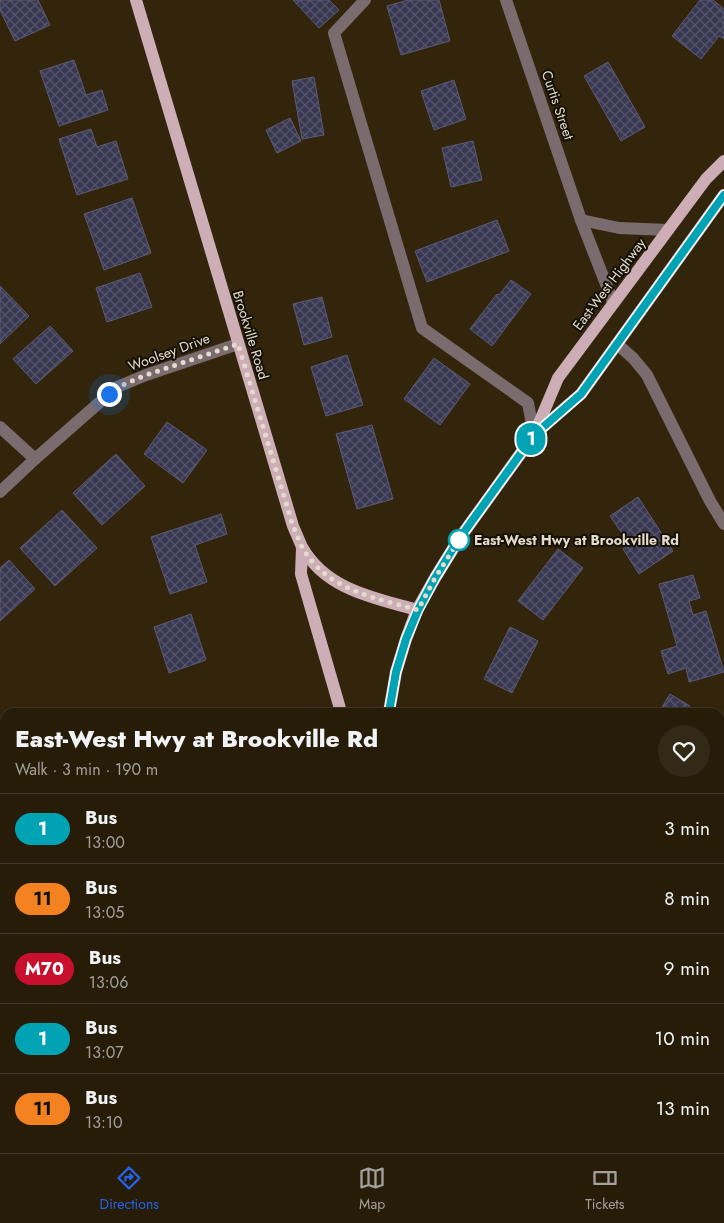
<!DOCTYPE html>
<html lang="en">
<head>
<meta charset="utf-8">
<style>
	:root { --surface:#261c08; --page:#322916; --text:#f1f3f6; --muted:#a4a19c; --line:#423a29; --accent:#2563eb }
	body { margin:0; font-family:Jost,sans-serif; background:var(--page); color:var(--text); height:100vh; display:flex; flex-direction:column; font-size:19px; white-space:nowrap }
	* { box-sizing:border-box; margin:0 }
	p { font-size:16px; color:var(--muted) }
	.icon { flex:none; width:28px; height:28px; fill:none; stroke:currentColor; stroke-width:2; stroke-linecap:round; stroke-linejoin:round }
	.map { position:relative; flex:1; overflow:hidden }
	.drawer { position:absolute; left:0px; top:708px; width:725px; height:446px; display:flex; flex-direction:column; background:var(--surface); border-radius:15px 15px 0 0; box-shadow:0 1px 4px #0004,0 0 0 1px var(--line) }
	.drawer>* { flex:none }
	.badge { padding:0 10px; border-radius:16px; font-size:18px; line-height:32px }
	.you { position:absolute; width:25px; height:25px; margin:-12px; border:4px solid #fff; border-radius:50%; background:#1a73e8; box-shadow:0 0 0 8px #1a73e833 }
	.map>.badge { position:absolute; translate:-50% -50%; box-shadow:0 0 0 2px #fff }
	.round { display:grid; place-items:center; flex:none; width:52px; height:52px; border-radius:26px; background:var(--page) }
	.head { display:flex; align-items:center; justify-content:space-between; height:85px; padding:0 15px }
	h1 { font-size:24px; font-weight:800; line-height:38px }
	ul { padding:0; list-style:none }
	li { display:flex; align-items:center; gap:15px; height:70px; padding:0 15px; border-top:1px solid var(--line) }
	li div { flex:1 }
	li b { display:block; font-size:19px }
	li em { font-style:normal }
	li .badge { min-width:55px; font-weight:700; text-align:center }
	.menu { display:flex; justify-content:space-around; align-items:center; height:70px; border-top:1px solid var(--line); background:var(--surface); font-size:14px; color:var(--muted) }
	.menu a { display:grid; justify-items:center; gap:2px }
	.menu .on { color:var(--accent) }
	.map>svg:first-child { display:block }
</style>
</head>
<body>
<div class="map">
<svg width="724" height="1153" viewBox="0 0 724 1153">
	<defs>
		<pattern id="building-cross-hatch" width="8" height="8" patternUnits="userSpaceOnUse" patternTransform="scale(1.25)"><rect width="8" height="8" fill="#383852"/><path d="M0 0l8 8M0 8l8-8" fill="none" stroke="#55546a"/></pattern>
	</defs>
	<rect width="100%" height="100%" fill="#33250b"/>
	<g fill="url(#building-cross-hatch)" stroke="#5a5a76">
		<path d="M 0,0 L 38,0 L 50,25 L 15,41 L 0,10 Z"/>
		<path d="M 293,0 L 329,0 L 339,10 L 319,28 Z"/>
		<path d="M 408,0 L 439,0 L 450,41 L 401,55 L 387,6 Z"/>
		<path d="M 700,0 L 713,0 L 724,9 L 724,39 L 719,36 L 701,59 L 672,36 Z"/>
		<path d="M 74,60 L 86,95 L 102,90 L 108,110 L 59,126 L 40,71 Z"/>
		<path d="M 608,62 L 645,127 L 621,141 L 584,76 Z"/>
		<path d="M 314,77 L 324,135 L 302,139 L 292,81 Z"/>
		<path d="M 454,80 L 466,119 L 434,130 L 421,91 Z"/>
		<path d="M 290,118 L 301,141 L 277,153 L 266,130 Z"/>
		<path d="M 91,129 L 97,147 L 116,141 L 128,179 L 77,195 L 59,139 Z"/>
		<path d="M 473,141 L 482,180 L 451,187 L 442,148 Z"/>
		<path d="M 132,198 L 151,253 L 104,270 L 84,214 Z"/>
		<path d="M 497,220 L 509,251 L 427,282 L 415,251 Z"/>
		<path d="M 140,273 L 152,307 L 107,322 L 96,288 Z"/>
		<path d="M 511,280 L 531,294 L 492,346 L 470,329 L 497,294 L 499,295 Z"/>
		<path d="M 0,286 L 29,316 L 0,344 Z"/>
		<path d="M 322,297 L 332,337 L 304,345 L 293,304 Z"/>
		<path d="M 50,326 L 73,351 L 36,384 L 13,359 Z"/>
		<path d="M 347,355 L 363,405 L 326,416 L 311,367 Z"/>
		<path d="M 434,358 L 470,384 L 440,425 L 404,399 Z"/>
		<path d="M 167,422 L 207,450 L 183,483 L 144,454 Z"/>
		<path d="M 372,425 L 393,499 L 357,509 L 336,434 Z"/>
		<path d="M 116,454 L 145,486 L 102,525 L 73,493 Z"/>
		<path d="M 638,497 L 673,551 L 639,574 L 623,549 L 630,545 L 610,516 Z"/>
		<path d="M 62,510 L 97,548 L 55,586 L 20,548 Z"/>
		<path d="M 221,514 L 227,534 L 195,545 L 207,582 L 170,594 L 151,537 Z"/>
		<path d="M 558,549 L 583,568 L 543,620 L 518,601 Z"/>
		<path d="M 9,560 L 35,589 L 0,621 L 0,568 Z"/>
		<path d="M 693,575 L 700,598 L 689,601 L 693,615 L 706,611 L 724,672 L 689,682 L 686,668 L 668,674 L 661,651 L 677,646 L 659,584 Z"/>
		<path d="M 191,614 L 206,660 L 169,673 L 154,627 Z"/>
		<path d="M 510,627 L 538,641 L 512,693 L 484,679 Z"/>
		<path d="M 670,694 L 690,706 L 686,712 L 659,712 Z"/>
		<path d="M 0,823 L 5,825 L 5,862 L 0,860 Z"/>
		<path d="M 720,1104 L 724,1108 L 724,1128 L 720,1132 Z"/>
		<path d="M 0,1108 L 5,1110 L 5,1149 L 32,1149 L 30,1153 L 0,1153 Z"/>
		<path d="M 52,1149 L 97,1149 L 105,1153 L 49,1153 Z"/>
		<path d="M 315,1149 L 352,1149 L 350,1153 L 314,1153 Z"/>
	</g>
	<g fill="none" stroke-linecap="round" stroke-linejoin="round">
		<g stroke="#7a6b6f" stroke-width="12">
			<path d="M 365,0 L 334,33 L 422,328 L 528,403 L 534,435"/>
			<path d="M 506,0 L 581,220 L 613,302"/>
			<path d="M 581,220 L 619,228 L 668,230"/>
			<path d="M 617,344 L 633,358 L 647,375 L 710,501 L 724,524"/>
			<path d="M 0,427 L 35,459"/>
			<path d="M 0,492 L 35,459 L 117,387 L 146,375 L 238,344"/>
			<path d="M 720,789 L 724,782"/>
			<path d="M 0,912 L 5,914"/>
			<path d="M 720,997 L 724,1003"/>
		</g>
		<g stroke="#cdaeb6" stroke-width="12">
			<path d="M 136,0 L 293,526 C 296,533 299,540 302,547 C 326,590 375,598 417,610"/>
			<path d="M 536,433 L 581,394 L 724,195"/>
			<path d="M 302,548 L 301,574 L 341,712"/>
			<path d="M 389,712 L 396,672 L 406,639 L 417,610 L 435,578 L 459,539 L 534,435 L 558,378 L 706,179 L 724,161"/>
			<path d="M 474,1149 L 475,1153"/>
		</g>
	</g>
	<g fill="none" stroke-linecap="round" stroke-linejoin="round">
		<g stroke="#fff" stroke-width="11">
			<path id="line" d="M 389,712 L 396,672 L 406,639 L 418,610 L 435,578 L 459,539 L 534,435 L 581,394 L 724,195"/>
		</g>
		<use href="#line" stroke="#00a3b4" stroke-width="8"/>
		<path stroke="#e3dbcb" stroke-width="5" stroke-dasharray="0 9" d="M 109,394 L 118,387 L 146,375 L 238,344 L 293,526 C 296,533 299,540 302,547 C 326,590 375,598 418,610 L 435,578 L 459,540"/>
	</g>
	<circle fill="#fff" stroke="#00a3b4" stroke-width="2.5" cx="459" cy="540" r="10"/>
	<g text-anchor="middle" stroke-width="4" stroke-linejoin="round" paint-order="stroke">
		<g font-size="14" fill="#e3dbcb" stroke="#151005">
			<text transform="translate(558 105) rotate(71)" y="5">Curtis Street</text>
			<text transform="translate(609 284) rotate(-53)" y="5">East-West Highway</text>
			<text transform="translate(251 335) rotate(73)" y="5">Brookville Road</text>
			<text transform="translate(169 352) rotate(-20)" y="5">Woolsey Drive</text>
		</g>
		<g font-size="14" font-weight="bold" fill="#e3dbcb" stroke="#151005" text-anchor="start">
			<text x="474" y="545">East-West Hwy at Brookville Rd</text>
		</g>
	</g>
</svg>
<div class="you" style="left:109px;top:394px"></div>
<b class="badge" style="left:531px;top:439px;background:#00a3b4;color:#fff">1</b>
<section class="drawer">
<div class="head"><div><h1>East-West Hwy at Brookville Rd</h1><p>Walk · 3 min · 190 m</p></div><a class="round"><svg class="icon" aria-label="heart" viewBox="0 0 24 24"><path d="M12 20l-8-8c-3-5 5-10 8-4 3-6 11-1 8 4z"/></svg></a></div>
<ul>
<li><span class="badge" style="background:#00a3b4;color:#fff">1</span><div><b>Bus</b><p>13:00</p></div><em>3 min</em></li>
<li><span class="badge" style="background:#f58220;color:#111">11</span><div><b>Bus</b><p>13:05</p></div><em>8 min</em></li>
<li><span class="badge" style="background:#c8102e;color:#fff">M70</span><div><b>Bus</b><p>13:06</p></div><em>9 min</em></li>
<li><span class="badge" style="background:#00a3b4;color:#fff">1</span><div><b>Bus</b><p>13:07</p></div><em>10 min</em></li>
<li><span class="badge" style="background:#f58220;color:#111">11</span><div><b>Bus</b><p>13:10</p></div><em>13 min</em></li>
</ul>
</section>
</div>
<nav class="menu">
<a class="on"><svg class="icon" aria-label="directions" viewBox="0 0 24 24"><path d="M12 3l9 9-9 9-9-9zM9 14v-3h6M13 9l2 2-2 2"/></svg>Directions</a>
<a><svg class="icon" aria-label="map" viewBox="0 0 24 24"><path d="M3 6l6-2 6 2 6-2v14l-6 2-6-2-6 2zM9 4v14M15 6v14"/></svg>Map</a>
<a><svg class="icon" aria-label="tickets" viewBox="0 0 24 24"><path d="M3 7h18v10H3zM15 7v10"/></svg>Tickets</a>
</nav>
</body>
</html>
